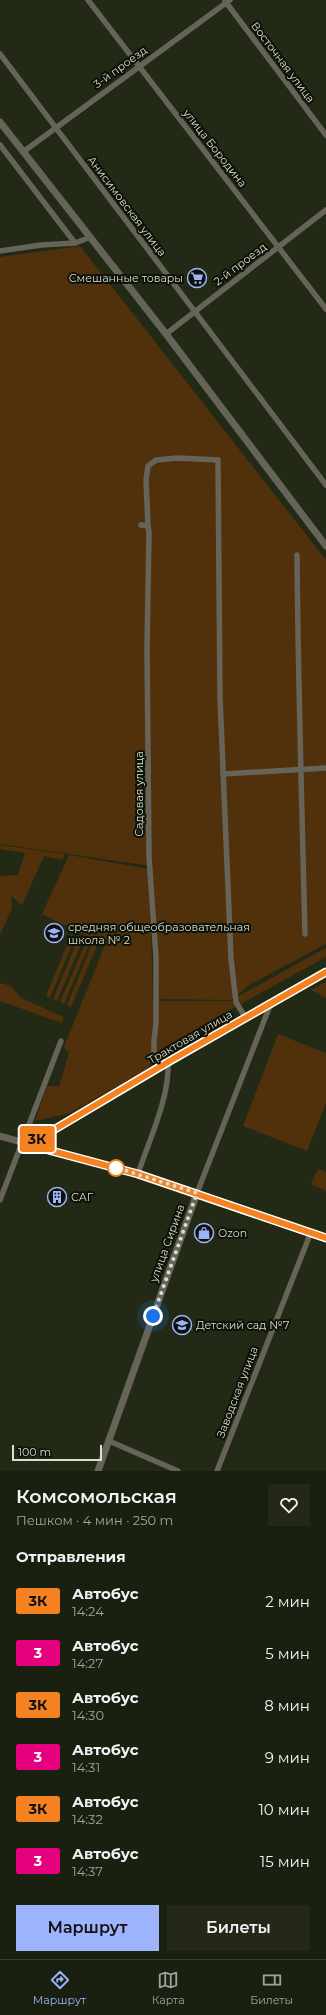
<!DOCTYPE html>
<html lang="ru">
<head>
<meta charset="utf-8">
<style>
	:root { --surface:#1a2010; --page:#232819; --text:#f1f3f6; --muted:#9fa39f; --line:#383e30; --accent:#9db4fd }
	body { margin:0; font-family:Montserrat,sans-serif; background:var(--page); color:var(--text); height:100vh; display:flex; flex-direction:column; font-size:15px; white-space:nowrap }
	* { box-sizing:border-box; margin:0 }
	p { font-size:13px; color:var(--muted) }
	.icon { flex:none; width:22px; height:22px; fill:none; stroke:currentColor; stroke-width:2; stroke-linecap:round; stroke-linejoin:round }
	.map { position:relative; height:1471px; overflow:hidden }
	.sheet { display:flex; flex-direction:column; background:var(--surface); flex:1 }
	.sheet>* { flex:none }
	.badge { padding:0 8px; border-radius:3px; font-size:14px; line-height:26px }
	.scale { position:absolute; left:12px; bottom:10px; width:90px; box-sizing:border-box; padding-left:4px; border:2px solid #d9dfd1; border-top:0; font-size:11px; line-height:14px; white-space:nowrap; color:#d9dfd1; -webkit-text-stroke:3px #0e1108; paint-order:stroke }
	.you { position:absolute; width:20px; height:20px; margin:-10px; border:3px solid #fff; border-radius:50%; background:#1a73e8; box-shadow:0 0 0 6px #1a73e833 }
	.map>.badge { position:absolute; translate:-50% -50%; box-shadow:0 0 0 2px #fff }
	h2 { padding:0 16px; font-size:15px; line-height:36px }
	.round { display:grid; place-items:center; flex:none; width:42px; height:42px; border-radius:0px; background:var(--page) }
	.overview { display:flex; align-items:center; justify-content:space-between; height:68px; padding:0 16px }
	h1 { font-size:19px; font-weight:600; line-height:30px }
	.cta { display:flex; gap:8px; margin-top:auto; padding:8px 16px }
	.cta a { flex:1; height:46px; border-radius:0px; background:var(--accent); color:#111; font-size:16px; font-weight:600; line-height:46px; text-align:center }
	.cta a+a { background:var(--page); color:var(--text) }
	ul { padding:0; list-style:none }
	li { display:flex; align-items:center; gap:12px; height:52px; padding:0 16px }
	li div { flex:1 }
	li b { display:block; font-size:15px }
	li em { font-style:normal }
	li .badge { min-width:44px; font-weight:700; text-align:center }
	.dock { display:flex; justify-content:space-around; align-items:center; height:56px; border-top:1px solid var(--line); background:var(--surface); font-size:11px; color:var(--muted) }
	.dock a { display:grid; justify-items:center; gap:2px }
	.dock .on { color:var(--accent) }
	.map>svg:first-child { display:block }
</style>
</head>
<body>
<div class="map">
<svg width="326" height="1471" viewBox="0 0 326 1471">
	<rect width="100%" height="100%" fill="#222a15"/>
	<g fill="#50310c">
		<path d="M 80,246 L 326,560 L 326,944 L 249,985 L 232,1000 L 154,999 L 151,866 L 0,844 L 0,257 Z"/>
		<path d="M 0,845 L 65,854 L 62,860 L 44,856 L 22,905 L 11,896 L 12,908 L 0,935 L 0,876 L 18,875 L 25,853 L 0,849 Z"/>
		<path d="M 69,855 L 149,869 L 153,1001 L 233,1001 L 235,1007 L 161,1049 L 147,1069 L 70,1113 L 35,1121 L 47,1086 L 59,1086 L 69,1053 L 64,1047 L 105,945 L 42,914 Z"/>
		<path d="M 71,935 L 75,937 L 50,998 L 46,996 Z"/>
		<path d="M 78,939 L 83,940 L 57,1001 L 53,999 Z"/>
		<path d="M 86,942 L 90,943 L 64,1004 L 60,1002 Z"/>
		<path d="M 92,944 L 97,946 L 71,1007 L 67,1005 Z"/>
		<path d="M 326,948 L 326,957 L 241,1004 L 237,997 Z"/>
		<path d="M 326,982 L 326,998 L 311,990 Z"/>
		<path d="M 0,983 L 11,986 L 21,998 L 64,1017 L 62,1023 L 0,1001 Z"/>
		<path d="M 278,1034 L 326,1053 L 326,1103 L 307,1151 L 243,1126 Z"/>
		<path d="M 318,1169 L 326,1172 L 326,1191 L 311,1184 Z"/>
	</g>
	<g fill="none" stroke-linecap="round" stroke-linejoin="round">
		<g stroke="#666459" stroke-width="5.5">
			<path d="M 88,0 L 326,309"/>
			<path d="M 225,1 L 326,135"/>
			<path d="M 0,54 L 326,485"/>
			<path d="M 0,145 L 75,243"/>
			<path d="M 23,152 L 230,0"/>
			<path d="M 0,251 L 41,245 L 75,243 L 91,237"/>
			<path d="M 166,334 L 326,210"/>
			<path d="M 141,525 L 148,526 L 149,532 L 147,648 L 149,857 L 156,957 L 156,1023 L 154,1041 L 154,1058 L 157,1068"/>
			<path d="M 148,526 L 146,480 L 148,466 L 156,460 L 178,458 L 218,460 L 220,697 L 231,959 L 236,1002 L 245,1017"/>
			<path d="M 297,555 C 298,681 302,808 305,934"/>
			<path d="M 223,774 L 326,768"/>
			<path d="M 271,1003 L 197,1193 L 326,1238"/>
			<path d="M 138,1174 C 149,1140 170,1097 168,1062"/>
			<path d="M 0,1200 L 61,1041"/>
			<path d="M 109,1441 L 178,1471"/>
			<path d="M 217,1471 L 311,1232"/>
		</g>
		<g stroke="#666459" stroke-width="7">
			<path d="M 0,122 L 166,334 L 326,546"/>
			<path d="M 0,1136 L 138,1174 L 197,1193 L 98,1471"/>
			<path d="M 25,1142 L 39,1138 L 168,1062 L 326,972"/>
		</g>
	</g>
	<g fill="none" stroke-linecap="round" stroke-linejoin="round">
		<g stroke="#fff" stroke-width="9">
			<path id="line" d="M 326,972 L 168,1062 L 40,1138 L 22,1143 L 138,1174 L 326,1238"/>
		</g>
		<use href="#line" stroke="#f58220" stroke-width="6"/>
		<path stroke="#d9dfd1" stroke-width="4" stroke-dasharray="0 7.2" d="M 116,1168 L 111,1166 L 197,1193 L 153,1316"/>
	</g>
	<defs>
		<g id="supermarket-ring" transform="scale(1)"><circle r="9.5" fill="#0e1108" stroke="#9db4fd" stroke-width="1.5"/><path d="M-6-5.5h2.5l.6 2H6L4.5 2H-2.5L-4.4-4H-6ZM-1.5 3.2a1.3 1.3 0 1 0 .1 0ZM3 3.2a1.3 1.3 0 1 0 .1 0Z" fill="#9db4fd"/></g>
		<g id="school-ring" transform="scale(1)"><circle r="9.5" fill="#0e1108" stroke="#9db4fd" stroke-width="1.5"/><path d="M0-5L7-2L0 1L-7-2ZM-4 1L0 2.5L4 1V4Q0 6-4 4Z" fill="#9db4fd"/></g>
		<g id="building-ring" transform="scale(1)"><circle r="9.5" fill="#0e1108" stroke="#9db4fd" stroke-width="1.5"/><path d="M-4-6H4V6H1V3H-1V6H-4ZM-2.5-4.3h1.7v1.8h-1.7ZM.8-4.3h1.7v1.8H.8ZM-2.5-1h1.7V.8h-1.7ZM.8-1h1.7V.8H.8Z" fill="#9db4fd"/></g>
		<g id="shop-ring" transform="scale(1)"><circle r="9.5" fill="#0e1108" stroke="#9db4fd" stroke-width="1.5"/><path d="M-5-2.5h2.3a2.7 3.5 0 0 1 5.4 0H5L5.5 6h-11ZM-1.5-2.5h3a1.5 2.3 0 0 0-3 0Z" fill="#9db4fd"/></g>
	</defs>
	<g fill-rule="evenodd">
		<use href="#supermarket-ring" x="197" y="278"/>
		<use href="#school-ring" x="54" y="933"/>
		<use href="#building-ring" x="57" y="1197"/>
		<use href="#shop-ring" x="204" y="1233"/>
		<use href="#school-ring" x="182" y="1325"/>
	</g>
	<circle fill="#fff" stroke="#f58220" stroke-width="2" cx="116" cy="1168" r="8"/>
	<g text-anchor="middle" stroke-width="4" stroke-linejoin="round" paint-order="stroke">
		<g font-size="11" fill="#d9dfd1" stroke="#0e1108">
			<text transform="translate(283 62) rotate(53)" y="4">Восточная улица</text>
			<text transform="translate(120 67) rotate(-36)" y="4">3-й проезд</text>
			<text transform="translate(215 148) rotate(52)" y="4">улица Бородина</text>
			<text transform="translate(127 206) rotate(53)" y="4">Анисимовская улица</text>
			<text transform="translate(240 264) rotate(-37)" y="4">2-й проезд</text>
			<text transform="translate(139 794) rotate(-90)" y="4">Садовая улица</text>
			<text transform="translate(190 1037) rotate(-30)" y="4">Трактовая улица</text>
			<text transform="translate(167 1243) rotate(-70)" y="4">улица Сирина</text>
			<text transform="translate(237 1392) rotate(-69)" y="4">Заводская улица</text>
		</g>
		<g font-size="11" fill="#d9dfd1" stroke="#0e1108" text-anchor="start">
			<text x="183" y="282" text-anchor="end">Смешанные товары</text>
			<text x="68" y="931">средняя общеобразовательная<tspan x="68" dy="13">школа № 2</tspan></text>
			<text x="71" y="1201">САГ</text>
			<text x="218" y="1237">Ozon</text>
			<text x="196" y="1329">Детский сад №7</text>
		</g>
	</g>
</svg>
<div class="scale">100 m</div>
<div class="you" style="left:153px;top:1316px"></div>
<b class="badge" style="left:37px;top:1139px;background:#f58220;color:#111">3К</b>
</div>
<section class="sheet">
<div class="overview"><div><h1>Комсомольская</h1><p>Пешком · 4 мин · 250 m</p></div><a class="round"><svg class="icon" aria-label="heart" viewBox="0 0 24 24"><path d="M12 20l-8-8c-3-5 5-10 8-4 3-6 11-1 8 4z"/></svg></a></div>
<h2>Отправления</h2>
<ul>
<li><span class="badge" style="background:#f58220;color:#111">3К</span><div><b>Автобус</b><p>14:24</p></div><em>2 мин</em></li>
<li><span class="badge" style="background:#e6007e;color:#fff">3</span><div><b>Автобус</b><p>14:27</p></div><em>5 мин</em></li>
<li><span class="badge" style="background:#f58220;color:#111">3К</span><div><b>Автобус</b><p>14:30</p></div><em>8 мин</em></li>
<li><span class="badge" style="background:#e6007e;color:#fff">3</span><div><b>Автобус</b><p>14:31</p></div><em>9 мин</em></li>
<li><span class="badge" style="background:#f58220;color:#111">3К</span><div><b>Автобус</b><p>14:32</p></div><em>10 мин</em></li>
<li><span class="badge" style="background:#e6007e;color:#fff">3</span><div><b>Автобус</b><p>14:37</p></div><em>15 мин</em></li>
</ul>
<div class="cta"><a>Маршрут</a><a>Билеты</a></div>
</section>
<nav class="dock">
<a class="on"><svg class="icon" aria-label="directions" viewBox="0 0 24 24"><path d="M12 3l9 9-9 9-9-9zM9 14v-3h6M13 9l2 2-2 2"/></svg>Маршрут</a>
<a><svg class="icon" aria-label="map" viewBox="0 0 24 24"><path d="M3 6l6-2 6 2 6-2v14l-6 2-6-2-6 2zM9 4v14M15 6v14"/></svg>Карта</a>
<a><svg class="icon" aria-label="tickets" viewBox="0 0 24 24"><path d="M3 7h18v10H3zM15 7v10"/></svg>Билеты</a>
</nav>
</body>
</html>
